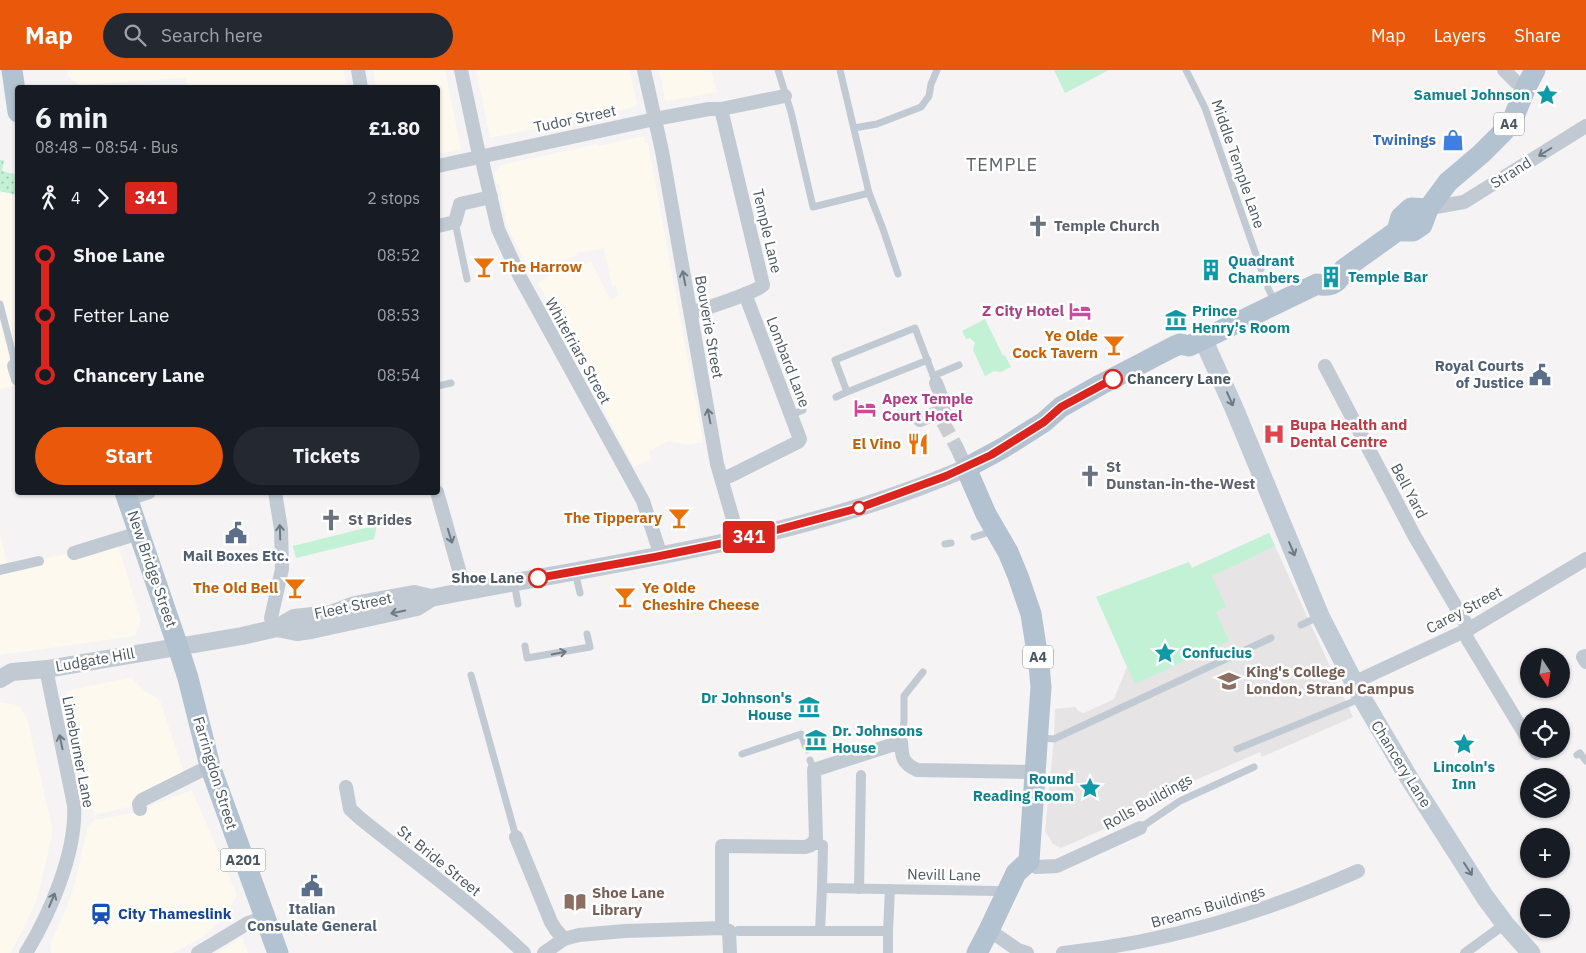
<!DOCTYPE html>
<html lang="en">
<head>
<meta charset="utf-8">
<style>
	:root { --surface:#171b24; --page:#242831; --text:#f1f3f6; --muted:#9ea1a6; --accent:#ea580c }
	body { margin:0; font-family:"IBM Plex Sans",sans-serif; background:var(--page); color:var(--text); height:100vh; display:flex; flex-direction:column; font-size:19px; white-space:nowrap }
	* { box-sizing:border-box; margin:0 }
	p { font-size:16px; color:var(--muted) }
	.icon { flex:none; width:28px; height:28px; fill:none; stroke:currentColor; stroke-width:2; stroke-linecap:round; stroke-linejoin:round }
	.map { position:relative; flex:1; overflow:hidden }
	.details { position:absolute; left:15px; top:15px; width:425px; height:410px; display:flex; flex-direction:column; background:var(--surface); border-radius:5px; box-shadow:0 1px 4px #0004 }
	.details>* { flex:none }
	.badge { padding:0 10px; border-radius:4px; font-size:18px; line-height:32px }
	.needle { width:32px; rotate:168deg }
	.tools { position:absolute; left:1520px; top:578px; display:grid; gap:10px }
	.tools a { display:grid; place-items:center; width:50px; height:50px; border-radius:50%; background:var(--surface); box-shadow:0 1px 4px #0004; font-size:25px }
	.map>.badge { position:absolute; translate:-50% -50%; box-shadow:0 0 0 2px #fff }
	.legs { display:flex; align-items:center; gap:8px; height:55px; padding:0 20px; font-size:16px }
	.legs p { margin-inline-start:auto }
	.headline { display:flex; align-items:center; justify-content:space-between; height:85px; padding:0 20px }
	h1 { font-size:28px; font-weight:700; line-height:38px }
	.cta { display:flex; gap:10px; margin-top:auto; padding:10px 20px }
	.cta a { flex:1; height:58px; border-radius:30px; background:var(--accent); color:#fff; font-size:20px; font-weight:700; line-height:58px; text-align:center }
	.cta a+a { background:var(--page); color:var(--text) }
	ul { padding:0 20px; list-style:none }
	li { display:flex; align-items:center; gap:18px; height:60px; font-size:19px }
	li i { display:grid; place-items:center; width:8px; height:100%; margin:0 6px; background:currentColor }
	li i::after { content:''; width:12px; height:12px; margin:-6px; border:4px solid; border-radius:50%; background:var(--surface) }
	li p { margin-inline-start:auto }
	li:first-child i { background:linear-gradient(#0000 50%,currentColor 0) }
	li:last-child i { background:linear-gradient(currentColor 50%,#0000 0) }
	header { display:flex; align-items:center; gap:30px; box-sizing:border-box; height:70px; padding:0 25px; background:var(--accent); color:#fff }
	header strong { font-size:24px }
	nav { display:flex; gap:28px; margin-inline-start:auto; font-size:18px }
	.search { width:350px; height:45px; background:var(--page); display:flex; align-items:center; gap:12px; box-sizing:border-box; padding:0 18px; border-radius:28px; color:var(--muted); font-size:19px }
	.map>svg:first-child { display:block }
</style>
</head>
<body>
<header>
<strong>Map</strong>
<div class="search"><svg class="icon" aria-label="search" viewBox="0 0 24 24"><circle cx="10" cy="10" r="6"/><path d="M15 15l6 6"/></svg>Search here</div>
<nav><a>Map</a><a>Layers</a><a>Share</a></nav>
</header>
<div class="map">
<svg width="1586" height="883" viewBox="0 0 1586 883">
	<defs>
		<pattern id="grass-dots" width="8" height="8" patternUnits="userSpaceOnUse" patternTransform="scale(1.25)"><rect width="8" height="8" fill="#c3f1d5"/><path d="M2 2h.1M6 6h.1" fill="none" stroke="#a0c6b0" stroke-width="1.8" stroke-linecap="round"/></pattern>
	</defs>
	<rect width="100%" height="100%" fill="#f5f3f3"/>
	<g fill="#fdf9ef">
		<path d="M 68,0 L 344,0 L 347,17 L 187,17 L 186,8 L 79,15 L 67,5 Z"/>
		<path d="M 373,0 L 445,0 L 461,79 L 438,84 L 438,18 L 376,17 Z"/>
		<path d="M 476,0 L 630,0 L 637,34 L 635,37 L 490,68 Z"/>
		<path d="M 659,0 L 711,0 L 717,22 L 667,31 L 665,30 Z"/>
		<path d="M 644,66 L 645,73 L 648,73 L 703,372 L 689,375 L 669,371 L 649,381 L 651,389 L 634,397 L 538,213 L 554,203 L 556,206 L 570,198 L 572,201 L 591,191 L 610,230 L 613,229 L 618,226 L 616,215 L 612,216 L 604,178 L 577,183 L 577,185 L 531,203 L 507,156 L 499,115 L 496,113 L 494,104 L 501,95 L 597,74 L 598,76 Z"/>
		<path d="M 0,122 L 18,126 L 17,315 L 0,319 Z"/>
		<path d="M 0,465 L 8,495 L 118,475 L 141,550 L 135,566 L 0,585 Z"/>
		<path d="M 132,607 L 137,614 L 145,621 L 160,630 L 184,702 L 152,717 L 137,735 L 94,745 L 66,621 Z"/>
		<path d="M 0,632 L 16,635 L 20,637 L 27,648 L 52,757 L 52,766 L 37,829 L 25,856 L 10,883 L 0,883 Z"/>
		<path d="M 192,720 L 237,825 L 225,846 L 213,858 L 201,868 L 173,883 L 51,883 L 50,874 L 67,837 L 75,812 L 88,756 L 95,750 L 142,741 L 152,735 Z"/>
		<path d="M 242,867 L 248,883 L 218,883 Z"/>
	</g>
	<path fill="#e6e4e5" d="M 1269,463 L 1353,647 L 1262,687 L 1260,682 L 1168,722 L 1145,741 L 1061,778 L 1053,774 L 1045,761 L 1054,669 L 1055,639 L 1076,637 L 1078,641 L 1084,643 L 1114,629 L 1127,597 L 1120,582 L 1192,498 Z"/>
	<path fill="url(#grass-dots)" d="M 0,90 L 4,90 L 2,101 L 14,104 L 17,108 L 17,125 L 0,121 Z"/>
	<g fill="#c3f1d5">
		<path d="M 1054,0 L 1109,0 L 1065,23 Z"/>
		<path d="M 985,249 L 1003,286 L 1005,285 L 1011,297 L 1001,302 L 994,301 L 985,306 L 973,280 L 975,273 L 970,268 L 966,269 L 962,261 Z"/>
		<path d="M 377,455 L 374,469 L 296,488 L 293,476 Z"/>
		<path d="M 1269,463 L 1275,476 L 1212,506 L 1226,537 L 1216,542 L 1229,571 L 1135,614 L 1096,527 L 1189,492 L 1192,498 Z"/>
	</g>
	<g fill="none" stroke-linecap="round" stroke-linejoin="round">
		<path stroke="#caccce" stroke-width="14" stroke-dasharray="14 7" stroke-linecap="butt" d="M 943,352 L 957,378"/>
		<g stroke="#c1cad2" stroke-width="7">
			<path d="M 778,0 L 791,42 L 813,137 L 869,123"/>
			<path d="M 840,0 L 869,123 L 883,159 L 898,204"/>
			<path d="M 1186,0 L 1205,38 L 1261,199"/>
			<path d="M 854,58 L 877,54 L 921,37 L 929,26 L 931,14 L 937,0"/>
			<path d="M 455,152 L 467,209"/>
			<path d="M 1268,218 L 1275,232"/>
			<path d="M 0,234 L 13,285 L 14,296"/>
			<path d="M 928,290 L 847,322 L 835,290 L 915,258 L 936,313"/>
			<path d="M 933,306 L 959,295"/>
			<path d="M 438,316 L 451,313"/>
			<path d="M 836,327 L 847,322"/>
			<path d="M 791,345 L 803,340"/>
			<path d="M 974,467 L 993,461"/>
			<path d="M 945,474 L 951,473"/>
			<path d="M 575,501 L 580,523"/>
			<path d="M 514,512 L 518,534"/>
			<path d="M 1301,555 L 1320,546"/>
			<path d="M 525,576 L 527,588 L 590,577 L 587,564"/>
			<path d="M 471,605 L 516,767"/>
			<path d="M 1041,668 L 1054,669 L 1271,568"/>
			<path d="M 901,672 L 904,651 L 904,626 L 923,602"/>
			<path d="M 1237,679 L 1362,628"/>
			<path d="M 742,684 L 801,664 L 807,680"/>
			<path d="M 1577,685 L 1580,683 L 1586,691"/>
			<path d="M 810,690 L 814,700"/>
			<path d="M 1140,758 L 1180,731 L 1254,697"/>
		</g>
		<g stroke="#c1cad2" stroke-width="10">
			<path d="M 0,500 L 39,491"/>
			<path d="M 811,775 L 823,775 L 822,818 L 998,821"/>
			<path d="M 822,818 L 820,861 L 888,861 L 890,819"/>
			<path d="M 859,819 L 861,705"/>
			<path d="M 738,861 L 820,861"/>
			<path d="M 888,883 L 888,861"/>
			<path d="M 1465,883 L 1498,859"/>
		</g>
		<g stroke="#c1cad2" stroke-width="14">
			<path d="M 358,0 L 361,18"/>
			<path d="M 461,0 L 478,80 L 481,86 L 498,159 L 520,207 L 643,431 L 661,486"/>
			<path d="M 644,0 L 662,81 L 717,394 L 739,470"/>
			<path d="M 1504,0 L 1516,12 L 1526,17"/>
			<path d="M 438,96 L 655,49 L 709,39 L 721,39 L 785,26"/>
			<path d="M 1430,138 L 1464,132 L 1586,56"/>
			<path d="M 438,156 L 455,152 L 460,134 L 491,127"/>
			<path d="M 691,242 C 703,240 756,222 763,215 L 721,39"/>
			<path d="M 14,296 L 18,309"/>
			<path d="M 1325,296 L 1415,467 L 1469,559"/>
			<path d="M 920,350 L 939,342 L 945,336 L 936,313"/>
			<path d="M 957,378 L 966,398"/>
			<path d="M 722,409 L 732,405 L 798,372 L 800,369 L 745,224"/>
			<path d="M 437,422 L 465,521"/>
			<path d="M 128,429 L 149,422"/>
			<path d="M 74,483 L 139,463"/>
			<path d="M 274,559 L 271,548 L 282,499 L 281,459 L 275,422"/>
			<path d="M 1464,561 L 1468,570 L 1529,671"/>
			<path d="M 1586,586 L 1583,587 L 1586,592"/>
			<path d="M 1355,612 L 1469,559 L 1586,489"/>
			<path d="M 1534,679 L 1537,683"/>
			<path d="M 346,717 L 350,739 L 361,749 C 416,793 473,834 524,883"/>
			<path d="M 140,739 L 139,734 L 142,730 L 210,696"/>
			<path d="M 516,767 L 551,852 L 556,860 L 564,869"/>
			<path d="M 1029,791 L 1036,797 L 1057,796 L 1140,758"/>
			<path d="M 722,858 L 722,776 L 805,777 L 811,775 L 816,769 L 814,700 L 901,672 C 902,687 902,693 917,700 L 1037,702"/>
			<path d="M 989,860 L 1018,880 L 1027,883"/>
			<path d="M 26,883 C 50,844 77,781 74,735 L 46,599"/>
			<path d="M 198,883 L 248,853 L 265,847"/>
			<path d="M 544,883 L 564,869 L 579,865 L 625,861 L 722,858 L 729,861 L 730,883"/>
			<path d="M 1063,883 C 1168,872 1261,844 1358,801"/>
		</g>
		<g stroke="#c1cad2" stroke-width="18">
			<path d="M 277,558 L 297,562 L 311,560 L 417,537 L 431,528 C 611,492 796,472 966,398"/>
			<path d="M 0,609 L 12,602 L 47,599 L 242,566 L 277,558 L 294,548 L 331,544 L 355,535 L 375,531 L 414,524 L 431,528"/>
		</g>
		<path stroke="#c1cbd6" stroke-width="19" d="M 1203,269 L 1234,338 L 1320,546 L 1362,628 L 1409,708 L 1485,827 L 1505,854 L 1531,883"/>
		<g stroke="#b3c2d1" stroke-width="21">
			<path d="M 12,0 L 18,42"/>
			<path d="M 1397,161 L 1401,147 L 1411,138 L 1428,139"/>
			<path d="M 1344,199 L 1397,161 L 1413,161 L 1422,155 L 1428,139 L 1448,112 L 1481,84 L 1504,61 L 1513,49 L 1526,17 L 1535,0"/>
			<path d="M 125,422 L 178,577 L 188,608 L 210,696 L 278,883"/>
			<path d="M 977,883 L 989,860 L 1016,803 L 1029,791 L 1041,617 L 1039,595 L 1031,544 L 1018,506 L 1008,482 L 986,444 L 966,398 L 1003,378 L 1044,352 L 1061,337 L 1100,315 L 1173,277 L 1180,274 L 1189,276 L 1317,214 C 1332,218 1339,213 1344,199"/>
		</g>
	</g>
	<defs><path id="oneway-shaft" d="M-6 0H5M1.5-3L5.5 0L1.5 3" fill="none" stroke-width="1.6" stroke-linecap="round" stroke-linejoin="round" transform="scale(1.25)"/></defs>
	<g stroke="#6e7983">
		<use href="#oneway-shaft" transform="translate(1545 82) rotate(148)"/>
		<use href="#oneway-shaft" transform="translate(684 208) rotate(-101)"/>
		<use href="#oneway-shaft" transform="translate(709 346) rotate(-101)"/>
		<use href="#oneway-shaft" transform="translate(280 462) rotate(-92)"/>
		<use href="#oneway-shaft" transform="translate(450 466) rotate(73)"/>
		<use href="#oneway-shaft" transform="translate(398 542) rotate(168)"/>
		<use href="#oneway-shaft" transform="translate(559 583) rotate(-11)"/>
		<use href="#oneway-shaft" transform="translate(61 672) rotate(-102)"/>
		<use href="#oneway-shaft" transform="translate(52 830) rotate(-67)"/>
	</g>
	<g stroke="#6e7984">
		<use href="#oneway-shaft" transform="translate(1230 329) rotate(66)"/>
		<use href="#oneway-shaft" transform="translate(1292 479) rotate(67)"/>
		<use href="#oneway-shaft" transform="translate(1468 799) rotate(57)"/>
	</g>
	<g fill="none" stroke-linecap="round" stroke-linejoin="round">
		<g stroke="#fff" stroke-width="11">
			<path id="line-1" d="M 538,508 L 655,487 L 739,470 L 859,438 L 946,406 L 991,385 L 1044,352 L 1061,337 L 1113,309"/>
		</g>
		<use href="#line-1" stroke="#dc241f" stroke-width="8"/>
	</g>
	<defs>
		<g id="sight-bare" transform="scale(1.725)"><path d="M0-6L1.8-2.2L6-1.7L2.9 1.2L3.7 5.4L0 3.3L-3.7 5.4L-2.9 1.2L-6-1.7L-1.8-2.2Z" fill="#0f9aa8" stroke="#fff" stroke-width="2.5" paint-order="stroke"/></g>
		<g id="shop-bare" transform="scale(1.725)"><path d="M-5-2.5h2.3a2.7 3.5 0 0 1 5.4 0H5L5.5 6h-11ZM-1.5-2.5h3a1.5 2.3 0 0 0-3 0Z" fill="#3f7fe0" stroke="#fff" stroke-width="2.5" paint-order="stroke"/></g>
		<g id="church-bare" transform="scale(1.725)"><path d="M-1.2-6h2.4v3.5h3.3v2.4h-3.3V6h-2.4V-.1h-3.3v-2.4h3.3Z" fill="#6b7280" stroke="#fff" stroke-width="2.5" paint-order="stroke"/></g>
		<g id="bar-bare" transform="scale(1.725)"><path d="M-6-5H6L.8 .8V4.5H3.5V6h-7V4.5H-.8V.8Z" fill="#e8710a" stroke="#fff" stroke-width="2.5" paint-order="stroke"/></g>
		<g id="building-bare" transform="scale(1.725)"><path d="M-4-6H4V6H1V3H-1V6H-4ZM-2.5-4.3h1.7v1.8h-1.7ZM.8-4.3h1.7v1.8H.8ZM-2.5-1h1.7V.8h-1.7ZM.8-1h1.7V.8H.8Z" fill="#0f9aa8" stroke="#fff" stroke-width="2.5" paint-order="stroke"/></g>
		<g id="hotel-bare" transform="scale(1.725)"><path d="M-6-4.5h1.5V1H6V5H4.5V3h-9V5H-6ZM-4 0a1.8 1.8 0 1 1 3.6 0ZM.5 0V-2.5h3Q6-2.5 6 0Z" fill="#d1479c" stroke="#fff" stroke-width="2.5" paint-order="stroke"/></g>
		<g id="museum-bare" transform="scale(1.725)"><path d="M0-6L6-3V-2H-6V-3ZM-5-1h2V3h-2ZM-1-1h2V3h-2ZM3-1h2V3H3ZM-6 4H6V6H-6Z" fill="#0f9aa8" stroke="#fff" stroke-width="2.5" paint-order="stroke"/></g>
		<g id="civic-bare" transform="scale(1.725)"><path d="M-.6-6.5H3V-4.5H.6V-3L4-1V1h2V6H-6V1h2V-1L-.6-3ZM-1.2 2.5V6h2.4V2.5Z" fill="#5c6f8a" stroke="#fff" stroke-width="2.5" paint-order="stroke"/></g>
		<g id="hospital-bare" transform="scale(1.725)"><path d="M-5-5h3v3.5h4V-5h3V5h-3V1.5h-4V5h-3Z" fill="#e0444e" stroke="#fff" stroke-width="2.5" paint-order="stroke"/></g>
		<g id="restaurant-bare" transform="scale(1.725)"><path d="M-5-6h1v4h1v-4h1v4h1v-4h1v5L-1.5 .5V6h-2V.5L-5-1ZM5-6V6H3V1.5H1.5Q1.5-4 5-6Z" fill="#e8710a" stroke="#fff" stroke-width="2.5" paint-order="stroke"/></g>
		<g id="university-bare" transform="scale(1.725)"><path d="M0-5L7-2L0 1L-7-2ZM-4 1L0 2.5L4 1V4Q0 6-4 4Z" fill="#8d6e63" stroke="#fff" stroke-width="2.5" paint-order="stroke"/></g>
		<g id="library-bare" transform="scale(1.725)"><path d="M-6-4Q-3-5.5-.7-3.5V5Q-3 3-6 4ZM6-4Q3-5.5 .7-3.5V5Q3 3 6 4Z" fill="#8d6e63" stroke="#fff" stroke-width="2.5" paint-order="stroke"/></g>
		<g id="station-bare" transform="scale(1.725)"><path d="M-3-6H3Q5-6 5-4V2Q5 4 3 4L4.5 6H3L1.5 4h-3L-3 6H-4.5L-3 4Q-5 4-5 2V-4Q-5-6-3-6ZM-3.5-4v3h7v-3ZM-3.5 1v1.5H-2V1ZM2 1v1.5H3.5V1Z" fill="#1a4fb4" stroke="#fff" stroke-width="2.5" paint-order="stroke"/></g>
	</defs>
	<g fill-rule="evenodd">
		<use href="#sight-bare" x="1547" y="25"/>
		<use href="#shop-bare" x="1453" y="70"/>
		<use href="#church-bare" x="1038" y="156"/>
		<use href="#bar-bare" x="484" y="197"/>
		<use href="#building-bare" x="1211" y="200"/>
		<use href="#building-bare" x="1331" y="207"/>
		<use href="#hotel-bare" x="1080" y="241"/>
		<use href="#museum-bare" x="1176" y="250"/>
		<use href="#bar-bare" x="1114" y="275"/>
		<use href="#civic-bare" x="1540" y="305"/>
		<use href="#hotel-bare" x="865" y="338"/>
		<use href="#hospital-bare" x="1274" y="364"/>
		<use href="#restaurant-bare" x="918" y="374"/>
		<use href="#church-bare" x="1090" y="406"/>
		<use href="#bar-bare" x="679" y="448"/>
		<use href="#church-bare" x="331" y="450"/>
		<use href="#civic-bare" x="236" y="463"/>
		<use href="#bar-bare" x="295" y="518"/>
		<use href="#bar-bare" x="625" y="527"/>
		<use href="#sight-bare" x="1165" y="583"/>
		<use href="#university-bare" x="1229" y="611"/>
		<use href="#museum-bare" x="809" y="637"/>
		<use href="#museum-bare" x="816" y="670"/>
		<use href="#sight-bare" x="1464" y="674"/>
		<use href="#sight-bare" x="1090" y="718"/>
		<use href="#civic-bare" x="312" y="816"/>
		<use href="#library-bare" x="575" y="832"/>
		<use href="#station-bare" x="101" y="844"/>
	</g>
	<g fill="#fff" stroke="#dc241f" stroke-width="2.5">
		<circle cx="1113" cy="309" r="9"/>
		<circle cx="859" cy="438" r="6"/>
		<circle cx="538" cy="508" r="9"/>
	</g>
	<g text-anchor="middle" stroke-width="5" stroke-linejoin="round" paint-order="stroke">
		<g fill="#fff" stroke="#808990" stroke-width="1">
			<rect x="1494" y="42.5" width="30" height="23" rx="4"/>
			<rect x="1023" y="575.5" width="30" height="23" rx="4"/>
			<rect x="220.5" y="778.5" width="45" height="23" rx="4"/>
		</g>
		<g font-size="14" font-weight="bold" fill="#4a5661">
			<text x="1509" y="59">A4</text>
			<text x="1038" y="592">A4</text>
			<text x="243" y="795">A201</text>
		</g>
		<g font-size="15" font-weight="bold" fill="#0d838f" stroke="#fff" text-anchor="start">
			<text x="1530" y="30" text-anchor="end">Samuel Johnson</text>
			<text x="1228" y="196">Quadrant<tspan x="1228" dy="17">Chambers</tspan></text>
			<text x="1348" y="212">Temple Bar</text>
			<text x="1192" y="246">Prince<tspan x="1192" dy="17">Henry's Room</tspan></text>
			<text x="1182" y="588">Confucius</text>
			<text x="792" y="633" text-anchor="end">Dr Johnson's<tspan x="792" dy="17">House</tspan></text>
			<text x="832" y="666">Dr. Johnsons<tspan x="832" dy="17">House</tspan></text>
			<text x="1464" y="702" text-anchor="middle">Lincoln's<tspan x="1464" dy="17">Inn</tspan></text>
			<text x="1074" y="714" text-anchor="end">Round<tspan x="1074" dy="17">Reading Room</tspan></text>
		</g>
		<g font-size="15" fill="#4a5661" stroke="#fff">
			<text transform="translate(575 49) rotate(-12)" y="5">Tudor Street</text>
			<text transform="translate(1238 94) rotate(71)" y="5">Middle Temple Lane</text>
			<text transform="translate(1511 103) rotate(-32)" y="5">Strand</text>
			<text transform="translate(767 161) rotate(77)" y="5">Temple Lane</text>
			<text transform="translate(709 257) rotate(80)" y="5">Bouverie Street</text>
			<text transform="translate(578 281) rotate(61)" y="5">Whitefriars Street</text>
			<text transform="translate(788 292) rotate(69)" y="5">Lombard Lane</text>
			<text transform="translate(1409 421) rotate(62)" y="5">Bell Yard</text>
			<text transform="translate(152 499) rotate(71)" y="5">New Bridge Street</text>
			<text transform="translate(353 536) rotate(-12)" y="5">Fleet Street</text>
			<text transform="translate(1464 540) rotate(-28)" y="5">Carey Street</text>
			<text transform="translate(95 590) rotate(-10)" y="5">Ludgate Hill</text>
			<text transform="translate(78 682) rotate(79)" y="5">Limeburner Lane</text>
			<text transform="translate(1401 694) rotate(58)" y="5">Chancery Lane</text>
			<text transform="translate(215 703) rotate(73)" y="5">Farringdon Street</text>
			<text transform="translate(1148 732) rotate(-29)" y="5">Rolls Buildings</text>
			<text transform="translate(439 791) rotate(39)" y="5">St. Bride Street</text>
			<text transform="translate(944 805) rotate(1)" y="5">Nevill Lane</text>
			<text transform="translate(1208 837) rotate(-16)" y="5">Breams Buildings</text>
		</g>
		<g font-size="15" font-weight="bold" fill="#366cbe" stroke="#fff" text-anchor="end">
			<text x="1436" y="75">Twinings</text>
		</g>
		<g font-size="15" font-weight="bold" fill="#5b616d" stroke="#fff" text-anchor="start">
			<text x="1054" y="161">Temple Church</text>
			<text x="1106" y="402">St<tspan x="1106" dy="17">Dunstan-in-the-West</tspan></text>
			<text x="348" y="455">St Brides</text>
		</g>
		<g font-size="15" font-weight="bold" fill="#c56008" stroke="#fff" text-anchor="end">
			<text x="500" y="202" text-anchor="start">The Harrow</text>
			<text x="1098" y="271">Ye Olde<tspan x="1098" dy="17">Cock Tavern</tspan></text>
			<text x="901" y="379">El Vino</text>
			<text x="662" y="453">The Tipperary</text>
			<text x="278" y="523">The Old Bell</text>
			<text x="642" y="523" text-anchor="start">Ye Olde<tspan x="642" dy="17">Cheshire Cheese</tspan></text>
		</g>
		<g font-size="15" font-weight="bold" fill="#b23c85" stroke="#fff" text-anchor="end">
			<text x="1064" y="246">Z City Hotel</text>
			<text x="882" y="334" text-anchor="start">Apex Temple<tspan x="882" dy="17">Court Hotel</tspan></text>
		</g>
		<g font-size="15" font-weight="bold" fill="#4e5e75" stroke="#fff">
			<text x="1524" y="301" text-anchor="end">Royal Courts<tspan x="1524" dy="17">of Justice</tspan></text>
			<text x="236" y="491">Mail Boxes Etc.</text>
			<text x="312" y="844">Italian<tspan x="312" dy="17">Consulate General</tspan></text>
		</g>
		<g font-size="15" font-weight="bold" fill="#4a5661" stroke="#fff" text-anchor="start">
			<text x="1127" y="314">Chancery Lane</text>
			<text x="524" y="513" text-anchor="end">Shoe Lane</text>
		</g>
		<g font-size="15" font-weight="bold" fill="#be3a42" stroke="#fff" text-anchor="start">
			<text x="1290" y="360">Bupa Health and<tspan x="1290" dy="17">Dental Centre</tspan></text>
		</g>
		<g font-size="15" font-weight="bold" fill="#785e54" stroke="#fff" text-anchor="start">
			<text x="1246" y="607">King's College<tspan x="1246" dy="17">London, Strand Campus</tspan></text>
			<text x="592" y="828">Shoe Lane<tspan x="592" dy="17">Library</tspan></text>
		</g>
		<g font-size="15" font-weight="bold" fill="#164399" stroke="#fff" text-anchor="start">
			<text x="118" y="849">City Thameslink</text>
		</g>
		<g font-size="18" letter-spacing="1" fill="#5f6368" stroke="#fff">
			<text x="1002" y="101">TEMPLE</text>
		</g>
	</g>
</svg>
<div class="tools">
<a><svg class="needle" viewBox="-14 -14 28 28"><path d="M0-13l5 13h-10z" fill="#e53935"/><path d="M0 13l5-13h-10z" fill="#9ea1a6"/></svg></a>
<a><svg class="icon" aria-label="locate" viewBox="0 0 24 24"><circle cx="12" cy="12" r="6"/><path d="M12 2v4M12 18v4M2 12h4M18 12h4"/></svg></a>
<a><svg class="icon" aria-label="layers" viewBox="0 0 24 24"><path d="M12 4l9 5-9 5-9-5zM3 14l9 5 9-5"/></svg></a>
<a>+</a>
<a>−</a>
</div>
<b class="badge" style="left:749px;top:467px;background:#dc241f;color:#fff">341</b>
<section class="details">
<div class="headline"><div><h1>6 min</h1><p>08:48 – 08:54 · Bus</p></div><b>£1.80</b></div>
<div class="legs"><svg class="icon" aria-label="walk" viewBox="0 0 24 24"><circle cx="13" cy="4" r="2"/><path d="M13 8l-2 6 4 7M11 14l-3 7M7 12l3-4h3l4 4"/></svg>4<svg class="icon" aria-label="forward" viewBox="0 0 24 24"><path d="M9 5l7 7-7 7"/></svg><b class="badge" style="background:#dc241f;color:#fff">341</b><p>2 stops</p></div>
<ul>
<li><i style="color:#dc241f"></i><b>Shoe Lane</b><p>08:52</p></li>
<li><i style="color:#dc241f"></i><span>Fetter Lane</span><p>08:53</p></li>
<li><i style="color:#dc241f"></i><b>Chancery Lane</b><p>08:54</p></li>
</ul>
<div class="cta"><a>Start</a><a>Tickets</a></div>
</section>
</div>
</body>
</html>
